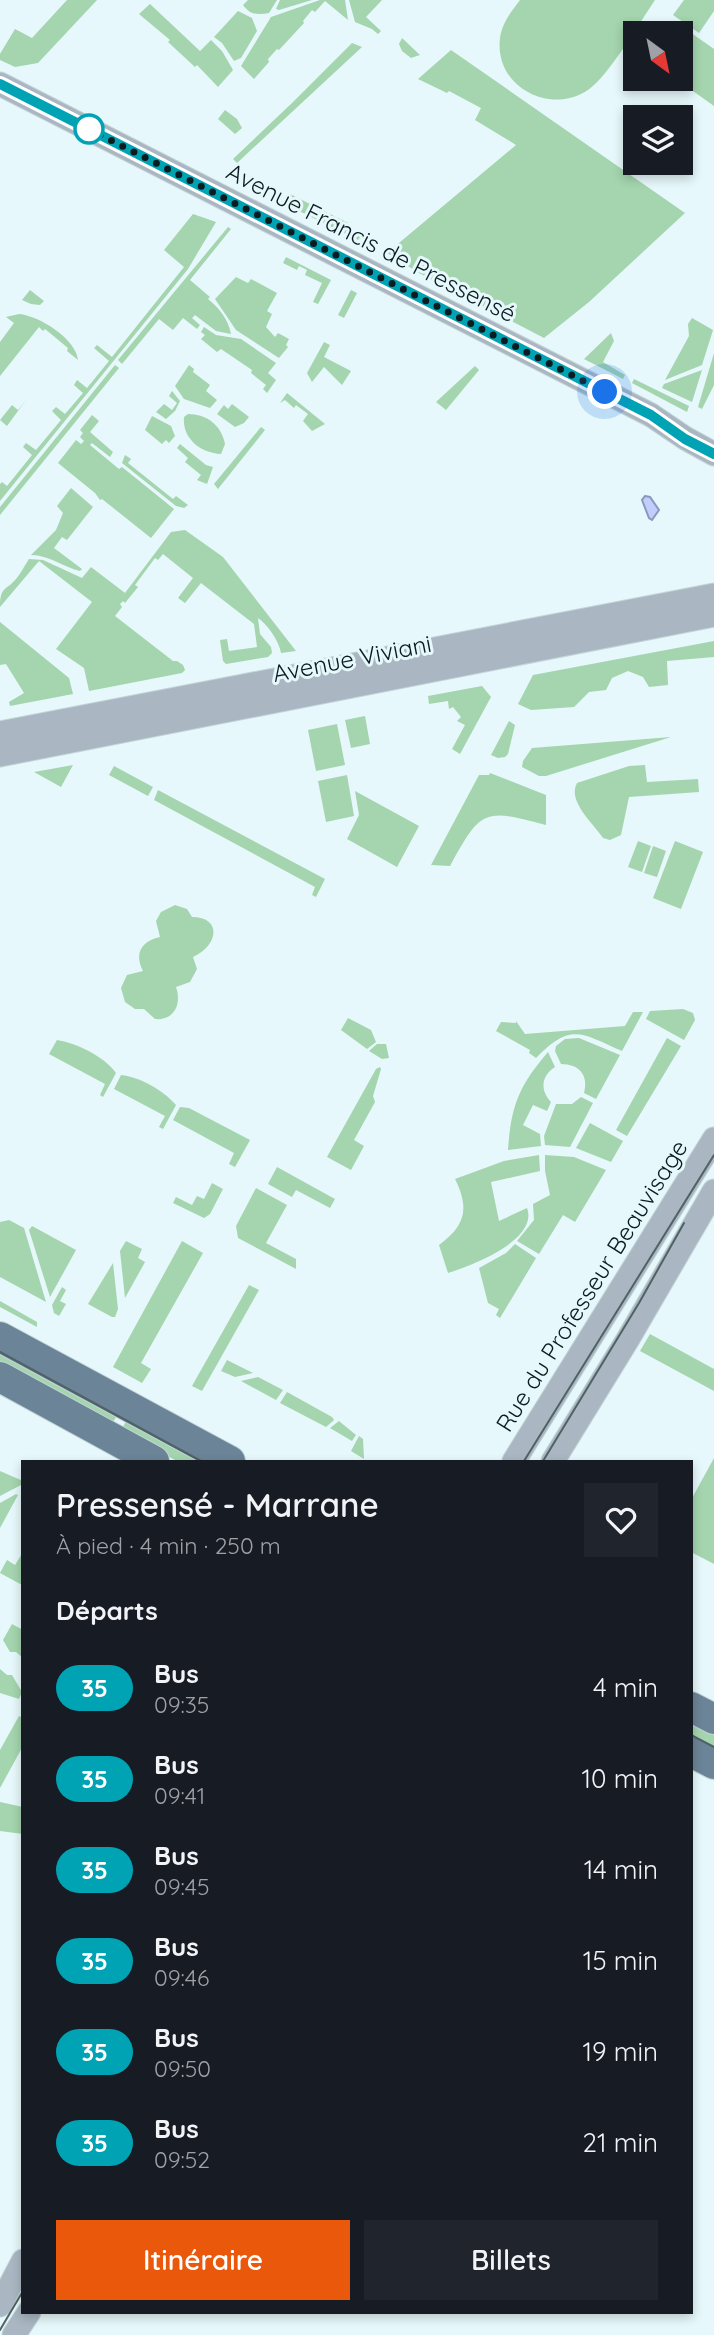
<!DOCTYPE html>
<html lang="fr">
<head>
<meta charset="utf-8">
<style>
	:root { --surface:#171b24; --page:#20242c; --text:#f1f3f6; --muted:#9ea1a6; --accent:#ea580c }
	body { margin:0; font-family:Quicksand,sans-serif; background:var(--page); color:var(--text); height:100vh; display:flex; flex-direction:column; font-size:26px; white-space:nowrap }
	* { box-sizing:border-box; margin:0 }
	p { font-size:23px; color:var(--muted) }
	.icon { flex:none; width:38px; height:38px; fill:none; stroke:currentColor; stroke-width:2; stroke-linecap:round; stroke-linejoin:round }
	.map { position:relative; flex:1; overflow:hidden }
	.drawer { position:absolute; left:21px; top:1460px; width:672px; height:854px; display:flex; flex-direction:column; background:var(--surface); border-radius:0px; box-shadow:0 4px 10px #0003 }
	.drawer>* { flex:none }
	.badge { padding:0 14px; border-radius:23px; font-size:24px; line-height:46px }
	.needle { width:46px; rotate:147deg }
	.tools { position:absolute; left:623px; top:21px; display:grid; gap:14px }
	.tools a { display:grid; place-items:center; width:70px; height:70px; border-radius:0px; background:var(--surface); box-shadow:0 4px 10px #0003; font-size:35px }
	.you { position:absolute; width:35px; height:35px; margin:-18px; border:5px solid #fff; border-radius:50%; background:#1a73e8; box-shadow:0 0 0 10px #1a73e833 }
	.map>.badge { position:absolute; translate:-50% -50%; box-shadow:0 0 0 4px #fff }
	h2 { padding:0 35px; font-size:26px; line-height:63px }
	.round { display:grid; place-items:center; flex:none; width:74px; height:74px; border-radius:0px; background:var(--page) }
	.overview { display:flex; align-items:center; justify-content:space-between; height:119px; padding:0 35px }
	h1 { font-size:33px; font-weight:600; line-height:52px }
	.cta { display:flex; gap:14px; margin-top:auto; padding:14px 35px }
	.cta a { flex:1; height:80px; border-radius:0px; background:var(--accent); color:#fff; font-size:28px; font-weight:600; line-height:80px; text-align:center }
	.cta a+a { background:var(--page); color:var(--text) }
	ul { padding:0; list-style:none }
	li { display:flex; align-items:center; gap:21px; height:91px; padding:0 35px }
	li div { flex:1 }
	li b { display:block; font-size:26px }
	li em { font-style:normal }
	li .badge { min-width:77px; font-weight:700; text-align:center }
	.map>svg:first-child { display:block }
</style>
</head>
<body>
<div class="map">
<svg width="714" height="2335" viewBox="0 0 714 2335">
	<rect width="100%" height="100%" fill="#e6f8fb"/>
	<g fill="#a4d5ae">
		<path d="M 67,0 L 97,0 L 38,63 L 15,67 L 0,60 L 0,54 L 15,29 L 32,38 Z"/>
		<path d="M 248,0 L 277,0 L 269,13 C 258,15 250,15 243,5 Z"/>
		<path d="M 280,0 L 312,0 L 279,10 L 276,9 Z"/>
		<path d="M 320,0 L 345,0 L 348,20 L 325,1 L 315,12 L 312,10 L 303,21 L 304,23 L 279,50 L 277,49 L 268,59 L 269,62 L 254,79 L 241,66 L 271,17 Z"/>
		<path d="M 349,0 L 382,0 L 366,17 L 381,31 L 378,34 L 372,29 L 355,22 Z"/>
		<path d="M 520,0 L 655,0 C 640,22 608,77 588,90 C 549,116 494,86 500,38 C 502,23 511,12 520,0 Z"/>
		<path d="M 684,0 L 714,0 L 714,11 L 699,33 L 673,15 Z"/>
		<path d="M 150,4 L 200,51 L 211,40 L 222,51 L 233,70 L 218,87 L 197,65 L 195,67 L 168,42 L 170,40 L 139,14 Z"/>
		<path d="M 238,11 L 252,18 L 257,31 L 241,58 L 234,61 L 222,43 L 214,37 Z"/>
		<path d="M 677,23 L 714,49 L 714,106 L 676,79 L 681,79 L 681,33 L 669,33 Z"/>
		<path d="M 402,38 L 420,55 L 411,58 L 402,51 L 399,44 Z"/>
		<path d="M 352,43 L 362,47 L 237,163 L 233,159 L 292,103 Z"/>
		<path d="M 451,50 L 685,213 L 589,302 L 544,338 L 419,273 L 387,253 L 516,145 L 475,120 L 481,108 L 449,91 L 447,93 L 418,79 Z"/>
		<path d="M 225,110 L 237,119 L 242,128 L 235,134 L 218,119 Z"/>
		<path d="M 290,194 L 348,223 L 346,227 L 362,235 L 358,240 L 281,202 Z"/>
		<path d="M 193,214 L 216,222 L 188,269 L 0,501 L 0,484 L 2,482 L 7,486 L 32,455 L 23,447 L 26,443 L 36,450 L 61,420 L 52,411 L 56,407 L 65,414 L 83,393 L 74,385 L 77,380 L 87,388 L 109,361 L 94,348 L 97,345 L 112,357 L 184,267 L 164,250 Z"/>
		<path d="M 228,227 L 231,229 L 190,280 L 210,297 L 208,299 C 220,309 228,319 231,334 L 216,331 L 195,315 L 192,318 L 200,325 L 197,329 L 183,318 L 173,330 L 159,319 L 122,364 L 118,360 Z"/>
		<path d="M 286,257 L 331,280 L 318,304 L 313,302 L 322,283 L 305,275 L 307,270 L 299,266 L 297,270 L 283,263 Z"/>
		<path d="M 236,277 L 248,283 L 251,279 L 277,293 L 267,311 L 272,314 L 266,327 L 275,337 L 278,333 L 289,339 L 286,345 L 288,347 L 279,358 L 236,330 L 215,299 Z"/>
		<path d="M 30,290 L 44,301 L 40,305 L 31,304 L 22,300 Z"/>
		<path d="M 351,290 L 357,293 L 344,318 L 338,315 Z"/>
		<path d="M 19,314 C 40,316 76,339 78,360 L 67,351 L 68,348 L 45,329 L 43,331 L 39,327 L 0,376 L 0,342 L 14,323 L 6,317 Z"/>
		<path d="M 692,318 L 713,330 L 702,365 L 665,380 L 689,336 L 688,324 Z"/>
		<path d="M 204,327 L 216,335 L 241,339 L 276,363 L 268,373 L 276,380 L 267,393 L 263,389 L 266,385 L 251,373 L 252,370 L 221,349 L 217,352 L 201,339 L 205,335 L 201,332 Z"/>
		<path d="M 611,333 L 614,341 L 603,362 L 625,375 L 623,379 L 584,359 Z"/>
		<path d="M 324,342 L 330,345 L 324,357 L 351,371 L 342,385 L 324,367 L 312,382 L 307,373 Z"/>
		<path d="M 714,353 L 714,385 L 702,409 L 698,407 Z"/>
		<path d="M 115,365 L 119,368 L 0,515 L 0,507 Z"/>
		<path d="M 189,365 L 194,369 L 193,372 L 210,385 L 206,391 L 217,400 L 210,408 L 184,399 L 175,386 Z"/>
		<path d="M 475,366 L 479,370 L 446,410 L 436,402 Z"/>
		<path d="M 702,370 L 692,402 L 662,388 L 664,384 Z"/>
		<path d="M 634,379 L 689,406 L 687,412 L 632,383 Z"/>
		<path d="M 172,391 L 180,401 L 175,411 L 166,419 L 156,412 L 164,404 L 172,410 L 177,403 L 169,396 Z"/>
		<path d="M 287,393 L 325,424 L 312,431 L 303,421 L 308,414 L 296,405 L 294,408 L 285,400 L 280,403 Z"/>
		<path d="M 26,400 L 7,426 L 0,420 L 12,405 L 18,410 Z"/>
		<path d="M 232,404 L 249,417 L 244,423 L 235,427 L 217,414 L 224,405 L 228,409 Z"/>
		<path d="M 188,414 C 207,414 221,425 225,444 L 221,454 C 201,453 182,439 184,417 Z"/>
		<path d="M 92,415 L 99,421 L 90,432 L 113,452 L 110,457 L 92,443 L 90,445 L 119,469 L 122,467 L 174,509 L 151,538 L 102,499 L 100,500 L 95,493 L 58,463 L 76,440 L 81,444 L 84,441 L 80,437 L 83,433 L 80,430 Z"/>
		<path d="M 152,416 L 171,426 L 175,436 L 169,443 L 166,440 L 162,444 L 145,430 Z"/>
		<path d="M 261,427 L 265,430 L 218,489 L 214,484 Z"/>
		<path d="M 180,444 L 206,465 L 213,467 L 207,484 L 197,480 L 201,475 L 185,462 L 188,458 L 177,448 Z"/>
		<path d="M 125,455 L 131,459 L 128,463 L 173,499 L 176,496 L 188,505 L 184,508 L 176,506 L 122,463 Z"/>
		<path d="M 71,488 L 93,507 L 67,540 L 62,537 L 54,548 L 82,569 L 80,571 C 63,567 49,555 31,555 L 56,530 L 63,513 L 57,506 Z"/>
		<path d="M 185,530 L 223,557 L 296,651 L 281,653 C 279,641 268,625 258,618 L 260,634 L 271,647 L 272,653 L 268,657 L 226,664 L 223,661 L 220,640 L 227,639 L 229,651 L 257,647 L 254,624 L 201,583 L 185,603 L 178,598 L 193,578 L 163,554 L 158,560 L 155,558 L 135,585 L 138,587 L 125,603 L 123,601 L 120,604 L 122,607 L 115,616 L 173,661 L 177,661 L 183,665 L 185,670 L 182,673 L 89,691 L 84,668 L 56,649 L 92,602 L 39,561 L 0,607 C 0,586 6,591 16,579 C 21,573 25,565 29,559 L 43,560 L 82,578 L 91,567 L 125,593 L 171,532 Z"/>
		<path d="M 0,622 L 69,678 L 73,694 L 10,706 L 9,702 L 24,693 L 6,664 L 0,665 Z"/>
		<path d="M 714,641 L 714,657 L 667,661 L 668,685 L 649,687 L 643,677 L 628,671 L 612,678 L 606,690 L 589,692 L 574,707 L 531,710 L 518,704 L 533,675 Z"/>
		<path d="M 482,686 L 491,697 L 460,754 L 452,749 L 465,725 L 457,721 L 461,717 L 453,707 L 449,709 L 448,701 L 429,704 L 428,696 Z"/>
		<path d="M 365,716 L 370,744 L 351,748 L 345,720 Z"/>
		<path d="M 509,721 L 515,725 L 508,754 L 505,757 L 498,758 L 491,755 Z"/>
		<path d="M 337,724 L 345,765 L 316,771 L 308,730 Z"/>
		<path d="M 671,737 L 546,776 L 539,776 L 522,767 L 523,761 L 532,748 Z"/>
		<path d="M 73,765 L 61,787 L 34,772 Z"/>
		<path d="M 645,765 L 647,782 L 698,779 L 699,792 L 629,797 L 621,835 L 610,840 L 603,838 C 593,823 567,801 577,783 L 629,766 Z"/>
		<path d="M 114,766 L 153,787 L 148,796 L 109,775 Z"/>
		<path d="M 490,773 L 546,795 L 546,825 C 483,808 481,810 450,866 L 431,865 L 479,775 L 489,775 Z"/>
		<path d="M 347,775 L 354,816 L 326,822 L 318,781 Z"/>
		<path d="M 158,790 L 325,879 L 316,897 L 312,895 L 315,887 L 154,800 Z"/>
		<path d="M 355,791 L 419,826 L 397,867 L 347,839 L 359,815 Z"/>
		<path d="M 638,841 L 651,846 L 642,872 L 628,867 Z"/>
		<path d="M 675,841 L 703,852 L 681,909 L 653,898 Z"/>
		<path d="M 653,846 L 666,851 L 657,877 L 644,873 Z"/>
		<path d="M 175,905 L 187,909 L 192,917 C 222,917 219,945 193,957 L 197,969 L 190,982 L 176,987 C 182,1004 174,1021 155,1019 L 144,1009 L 135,1009 L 125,1002 L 121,988 L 127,975 L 143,971 C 134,954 141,941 160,937 L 156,921 L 161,912 Z"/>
		<path d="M 683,1009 L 693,1013 L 695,1020 L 684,1040 L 646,1019 L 650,1011 Z"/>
		<path d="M 633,1012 L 643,1012 L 622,1051 C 581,1033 571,1022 536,1058 L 529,1053 L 530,1050 L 496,1031 L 501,1022 L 516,1023 L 516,1021 L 525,1034 L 625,1026 Z"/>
		<path d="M 348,1018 L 371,1030 L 376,1042 L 367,1049 L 341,1030 Z"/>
		<path d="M 579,1038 L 620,1055 L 596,1099 L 584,1093 C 589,1075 579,1064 561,1064 L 555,1051 L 556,1046 L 565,1039 Z"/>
		<path d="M 667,1038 L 681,1046 L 627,1136 L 616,1130 Z"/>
		<path d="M 57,1040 C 76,1043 104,1056 116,1073 L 103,1097 L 100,1095 L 105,1084 L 49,1054 Z"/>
		<path d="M 377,1044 L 386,1044 L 389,1058 L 382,1059 L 369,1051 Z"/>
		<path d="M 548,1052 L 555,1067 C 541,1076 540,1090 551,1102 L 547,1111 L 533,1105 L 523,1125 L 540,1134 L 541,1146 L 508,1150 C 511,1105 519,1086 548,1052 Z"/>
		<path d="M 380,1067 L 381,1069 L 373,1096 L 375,1102 L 354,1140 L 364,1146 L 351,1170 L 327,1157 L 376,1069 Z"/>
		<path d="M 121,1075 C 140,1077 163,1090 176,1105 L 163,1129 L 159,1127 L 165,1116 L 114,1089 Z"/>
		<path d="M 581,1097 L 593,1103 L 570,1147 L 545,1145 L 544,1136 L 556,1104 L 572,1104 Z"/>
		<path d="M 180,1107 L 189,1108 L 250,1140 L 235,1167 L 229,1164 L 234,1153 L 173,1120 Z"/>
		<path d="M 590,1123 L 623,1141 L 611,1162 L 576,1148 Z"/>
		<path d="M 539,1155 L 540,1171 L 491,1182 L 499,1221 L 527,1208 C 539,1240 471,1266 448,1273 L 439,1245 C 465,1226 470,1209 455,1179 L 504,1161 Z"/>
		<path d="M 545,1155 L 574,1157 L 606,1170 L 575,1222 L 563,1215 L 539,1254 L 517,1241 L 534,1220 L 533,1204 L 550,1195 L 545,1171 Z"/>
		<path d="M 277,1167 L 335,1199 L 330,1208 L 296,1190 L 292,1197 L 268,1184 Z"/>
		<path d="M 212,1183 L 223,1189 L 210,1214 L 204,1218 L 173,1203 L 176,1197 L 192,1205 L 197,1196 L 204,1199 Z"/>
		<path d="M 256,1188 L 287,1205 L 266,1243 L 296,1259 L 296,1269 L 238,1238 L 236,1226 Z"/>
		<path d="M 9,1220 L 24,1228 L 46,1302 L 0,1277 L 0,1222 Z"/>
		<path d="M 32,1226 L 76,1250 L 50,1297 L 29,1230 Z"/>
		<path d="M 126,1241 L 142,1249 L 138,1258 L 145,1262 L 125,1298 L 120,1251 Z"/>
		<path d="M 182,1241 L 203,1253 L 141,1363 L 151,1369 L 142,1383 L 113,1367 Z"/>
		<path d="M 515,1244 L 536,1258 L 500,1318 L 496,1315 L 499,1309 L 488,1303 L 479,1268 L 506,1253 Z"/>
		<path d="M 113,1263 L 118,1309 L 115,1317 L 112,1317 L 88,1304 Z"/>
		<path d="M 249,1285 L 259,1290 L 202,1391 L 192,1386 Z"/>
		<path d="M 62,1287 L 66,1290 L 60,1301 L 66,1304 L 59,1316 L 54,1313 L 52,1305 Z"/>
		<path d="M 0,1301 L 37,1322 L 37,1327 L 0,1307 Z"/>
		<path d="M 650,1334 L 714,1369 L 714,1391 L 640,1351 Z"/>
		<path d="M 0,1348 L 119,1412 L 111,1426 L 0,1366 Z"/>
		<path d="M 227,1360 L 253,1373 L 235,1377 L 221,1371 Z"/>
		<path d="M 258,1377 L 283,1390 L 276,1400 L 241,1381 Z"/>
		<path d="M 287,1392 L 332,1417 L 334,1420 L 326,1427 L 280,1403 Z"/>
		<path d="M 128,1417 L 209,1461 L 177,1461 L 121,1431 Z"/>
		<path d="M 339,1421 L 356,1435 L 352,1441 L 330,1428 Z"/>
		<path d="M 359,1436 L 363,1439 L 364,1459 L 351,1451 Z"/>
		<path d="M 714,1458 L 714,1564 L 691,1552 L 691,1500 Z"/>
		<path d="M 0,1471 L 23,1481 L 23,1484 L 0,1496 Z"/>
		<path d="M 16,1494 L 18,1495 L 0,1528 L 0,1503 Z"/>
		<path d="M 23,1552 L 23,1584 L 22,1585 L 0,1573 L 7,1560 L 15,1565 Z"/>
		<path d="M 12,1624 L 23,1630 L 23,1658 L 16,1652 L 10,1652 L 3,1640 Z"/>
		<path d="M 0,1669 L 7,1675 L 12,1675 L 22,1692 L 19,1699 L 0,1693 Z"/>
		<path d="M 19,1716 L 23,1718 L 23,1746 L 0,1788 L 0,1750 Z"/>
		<path d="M 691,1716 L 714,1728 L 714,1758 L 691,1746 Z"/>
		<path d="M 0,1802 L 23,1807 L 23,1834 L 0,1831 Z"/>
	</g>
	<path fill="#c1cdfd" stroke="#8a98bb" stroke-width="2" d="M 645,496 L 650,497 L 659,510 L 652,520 L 649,518 L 642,500 Z"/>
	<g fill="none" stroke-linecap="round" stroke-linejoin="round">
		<g stroke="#c3d5d8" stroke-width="25">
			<g id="minor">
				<path d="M 0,84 L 651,415 L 685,438 L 714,454"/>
				<path d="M 0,733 L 714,595"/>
				<path d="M 0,755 L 714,615"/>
				<path d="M 514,1461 L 714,1139"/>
				<path d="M 553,1461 L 628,1339 L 714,1191"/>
				<path d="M 0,2305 L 23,2261"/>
				<path d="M 14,2335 L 29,2312"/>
			</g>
		</g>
		<g stroke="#c3d5d8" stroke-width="32">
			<g id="major">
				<path d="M 0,1337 L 230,1461"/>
				<path d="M 0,1377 L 154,1461"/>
				<path d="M 691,1707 L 714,1719"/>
				<path d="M 691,1752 L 714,1764"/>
			</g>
		</g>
		<use href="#minor" stroke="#aab7c2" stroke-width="23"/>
		<use href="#major" stroke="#6b8497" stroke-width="30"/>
		<g stroke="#516266" stroke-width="2">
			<path d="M 0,1352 L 201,1461"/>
			<path d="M 524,1461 L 714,1155"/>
			<path d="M 543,1461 L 639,1303 L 684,1223"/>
			<path d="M 691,1735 L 714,1747"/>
			<path d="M 0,2330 L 23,2291"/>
		</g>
	</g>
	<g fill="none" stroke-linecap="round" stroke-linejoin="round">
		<g stroke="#fff" stroke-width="16">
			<path id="line" d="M 0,84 L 651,415 L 685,439 L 714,454"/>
		</g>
		<use href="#line" stroke="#00a3b4" stroke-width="10"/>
		<path stroke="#0b1c20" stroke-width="7" stroke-dasharray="0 12.6" d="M 89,129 L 605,392"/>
	</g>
	<circle fill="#fff" stroke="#00a3b4" stroke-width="3.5" cx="89" cy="129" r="14"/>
	<g text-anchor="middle" stroke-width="6" stroke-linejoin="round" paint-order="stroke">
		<g font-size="24" fill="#0b1c20" stroke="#e6f8fb">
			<text transform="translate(371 243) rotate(27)" y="8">Avenue Francis de Pressensé</text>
			<text transform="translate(352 659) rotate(-11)" y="8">Avenue Viviani</text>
			<text transform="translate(592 1286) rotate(-58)" y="8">Rue du Professeur Beauvisage</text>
		</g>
	</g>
</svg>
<div class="tools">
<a><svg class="needle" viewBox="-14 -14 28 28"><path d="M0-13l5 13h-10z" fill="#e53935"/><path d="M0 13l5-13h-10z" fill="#9ea1a6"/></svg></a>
<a><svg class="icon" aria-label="layers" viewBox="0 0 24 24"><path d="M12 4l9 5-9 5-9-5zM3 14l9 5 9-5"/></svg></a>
</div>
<div class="you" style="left:605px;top:392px"></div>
<section class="drawer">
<div class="overview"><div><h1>Pressensé - Marrane</h1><p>À pied · 4 min · 250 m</p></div><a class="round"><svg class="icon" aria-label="heart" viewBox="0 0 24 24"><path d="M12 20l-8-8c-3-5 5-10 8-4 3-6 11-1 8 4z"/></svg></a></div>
<h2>Départs</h2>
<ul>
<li><span class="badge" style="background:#00a3b4;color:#fff">35</span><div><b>Bus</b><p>09:35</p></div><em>4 min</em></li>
<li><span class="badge" style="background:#00a3b4;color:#fff">35</span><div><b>Bus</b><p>09:41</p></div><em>10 min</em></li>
<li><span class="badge" style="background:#00a3b4;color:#fff">35</span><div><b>Bus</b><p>09:45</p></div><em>14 min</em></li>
<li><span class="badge" style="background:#00a3b4;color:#fff">35</span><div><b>Bus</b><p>09:46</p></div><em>15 min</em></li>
<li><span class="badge" style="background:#00a3b4;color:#fff">35</span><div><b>Bus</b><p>09:50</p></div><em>19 min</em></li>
<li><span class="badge" style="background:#00a3b4;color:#fff">35</span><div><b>Bus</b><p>09:52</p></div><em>21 min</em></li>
</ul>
<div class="cta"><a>Itinéraire</a><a>Billets</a></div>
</section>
</div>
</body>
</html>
